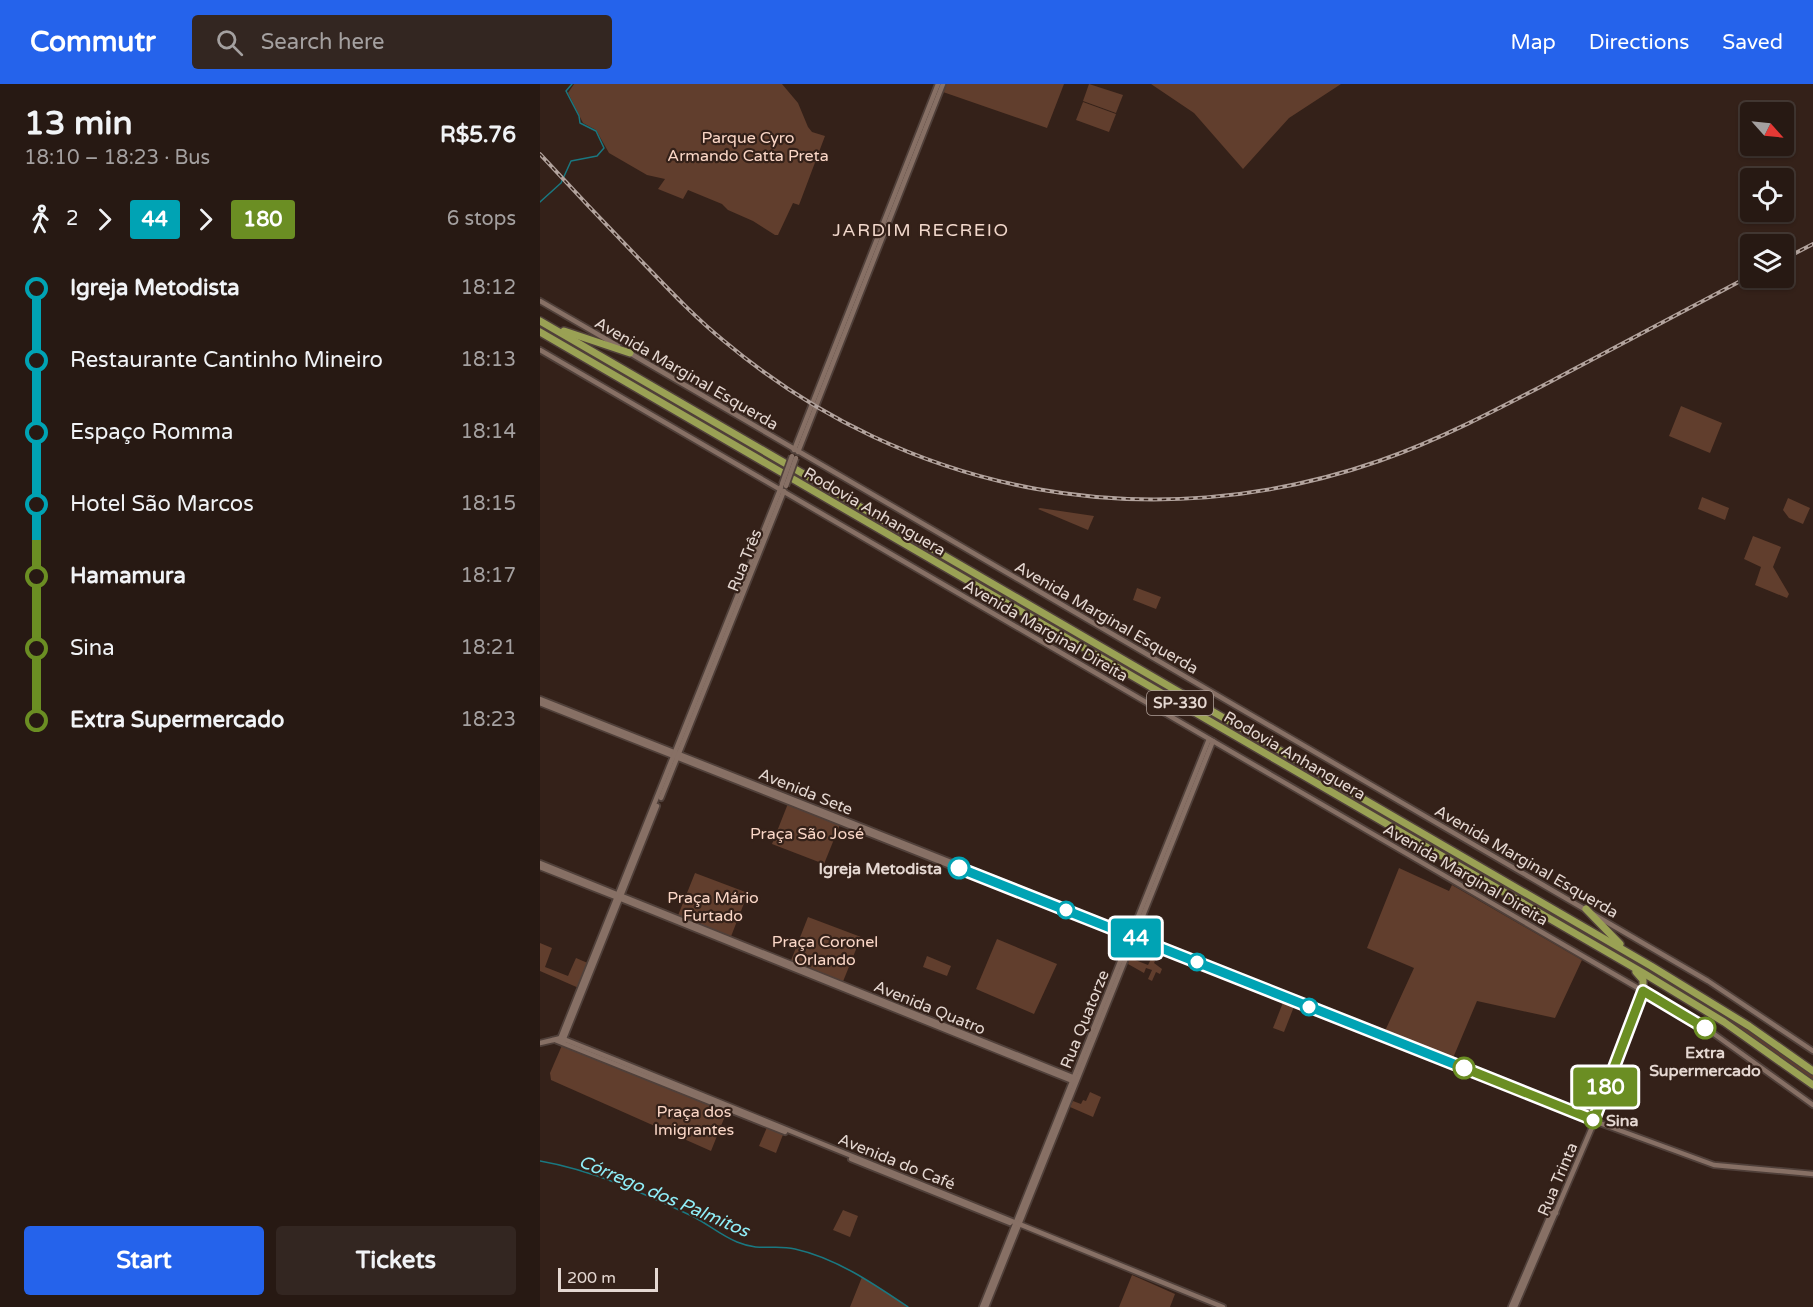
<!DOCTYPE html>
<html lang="en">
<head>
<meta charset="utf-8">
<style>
	:root { --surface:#271913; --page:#332621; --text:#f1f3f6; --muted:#a4a0a0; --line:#433833; --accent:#2563eb }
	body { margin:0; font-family:"Varela Round",sans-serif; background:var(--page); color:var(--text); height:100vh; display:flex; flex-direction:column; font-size:22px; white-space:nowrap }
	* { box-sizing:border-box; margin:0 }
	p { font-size:20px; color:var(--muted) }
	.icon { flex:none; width:33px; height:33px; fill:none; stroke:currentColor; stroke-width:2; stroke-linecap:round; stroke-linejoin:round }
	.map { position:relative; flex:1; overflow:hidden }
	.sheet { display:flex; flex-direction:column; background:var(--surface); width:540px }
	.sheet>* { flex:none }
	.badge { padding:0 12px; border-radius:4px; font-size:21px; line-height:39px }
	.needle { width:39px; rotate:117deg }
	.buttons { position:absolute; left:1200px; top:18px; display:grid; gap:12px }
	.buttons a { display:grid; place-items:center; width:54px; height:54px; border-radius:6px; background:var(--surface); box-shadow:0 2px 4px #0004,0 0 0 2px var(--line); font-size:30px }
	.scale { position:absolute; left:18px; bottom:15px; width:100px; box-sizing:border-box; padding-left:6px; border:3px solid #e5d8d2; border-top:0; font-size:16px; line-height:21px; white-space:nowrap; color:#e5d8d2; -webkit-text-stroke:4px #342119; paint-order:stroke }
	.map>.badge { position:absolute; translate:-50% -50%; box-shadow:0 0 0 3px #fff }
	.legs { display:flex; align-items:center; gap:9px; height:66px; padding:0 24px; font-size:20px }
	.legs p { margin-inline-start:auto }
	.headline { display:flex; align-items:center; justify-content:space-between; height:102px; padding:0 24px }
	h1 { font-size:33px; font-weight:700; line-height:45px }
	.action { display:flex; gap:12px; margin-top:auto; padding:12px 24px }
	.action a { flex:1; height:69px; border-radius:6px; background:var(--accent); color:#fff; font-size:24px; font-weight:700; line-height:69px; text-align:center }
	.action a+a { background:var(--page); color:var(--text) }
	ul { padding:0 24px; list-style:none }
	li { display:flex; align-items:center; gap:21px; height:72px; font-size:22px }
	li i { display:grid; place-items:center; width:9px; height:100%; margin:0 8px; background:currentColor }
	li i::after { content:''; width:15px; height:15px; margin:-8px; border:4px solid; border-radius:50%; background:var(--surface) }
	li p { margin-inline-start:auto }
	li:first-child i { background:linear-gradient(#0000 50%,currentColor 0) }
	li:last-child i { background:linear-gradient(currentColor 50%,#0000 0) }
	header { display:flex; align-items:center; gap:36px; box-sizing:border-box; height:84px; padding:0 30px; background:var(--accent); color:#fff }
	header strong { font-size:28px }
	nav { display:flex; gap:33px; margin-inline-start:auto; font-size:21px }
	.search { width:420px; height:54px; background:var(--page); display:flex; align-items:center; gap:15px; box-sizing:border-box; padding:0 21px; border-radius:6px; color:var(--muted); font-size:22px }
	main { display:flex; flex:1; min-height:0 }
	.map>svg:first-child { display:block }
</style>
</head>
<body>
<header>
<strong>Commutr</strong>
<div class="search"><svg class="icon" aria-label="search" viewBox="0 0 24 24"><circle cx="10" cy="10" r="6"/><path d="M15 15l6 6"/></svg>Search here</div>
<nav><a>Map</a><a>Directions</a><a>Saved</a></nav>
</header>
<main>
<section class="sheet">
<div class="headline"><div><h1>13 min</h1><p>18:10 – 18:23 · Bus</p></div><b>R$5.76</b></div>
<div class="legs"><svg class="icon" aria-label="walk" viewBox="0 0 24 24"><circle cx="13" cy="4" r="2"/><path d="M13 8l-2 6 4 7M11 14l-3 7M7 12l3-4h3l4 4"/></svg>2<svg class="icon" aria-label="forward" viewBox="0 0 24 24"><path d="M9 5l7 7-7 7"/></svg><b class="badge" style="background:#00a3b4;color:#fff">44</b><svg class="icon" aria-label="forward" viewBox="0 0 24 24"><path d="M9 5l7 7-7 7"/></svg><b class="badge" style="background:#6b8e23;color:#fff">180</b><p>6 stops</p></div>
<ul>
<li><i style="color:#00a3b4"></i><b>Igreja Metodista</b><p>18:12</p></li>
<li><i style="color:#00a3b4"></i><span>Restaurante Cantinho Mineiro</span><p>18:13</p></li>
<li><i style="color:#00a3b4"></i><span>Espaço Romma</span><p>18:14</p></li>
<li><i style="color:#00a3b4"></i><span>Hotel São Marcos</span><p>18:15</p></li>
<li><i style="color:#6b8e23"></i><b>Hamamura</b><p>18:17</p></li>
<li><i style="color:#6b8e23"></i><span>Sina</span><p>18:21</p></li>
<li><i style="color:#6b8e23"></i><b>Extra Supermercado</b><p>18:23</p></li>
</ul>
<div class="action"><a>Start</a><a>Tickets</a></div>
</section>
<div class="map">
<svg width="1273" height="1223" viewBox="0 0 1273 1223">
	<rect width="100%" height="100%" fill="#342119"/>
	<g fill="#613e2d">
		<path d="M 34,0 L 242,0 L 258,19 L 268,43 L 272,48 L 285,52 L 259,121 L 253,119 L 238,151 L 235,151 L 213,137 L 188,126 L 182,120 L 148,106 L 143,115 L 118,105 L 125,95 L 107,91 L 69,69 L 56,46 L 43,39 L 28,9 Z"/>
		<path d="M 406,0 L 524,0 L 507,44 L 403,8 Z"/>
		<path d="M 549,0 L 583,11 L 576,29 L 543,17 Z"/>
		<path d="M 611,0 L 801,0 L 749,34 L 703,85 L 654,29 Z"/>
		<path d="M 543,18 L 576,30 L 569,48 L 536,36 Z"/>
		<path d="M 0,239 L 1161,914 L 1273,989 L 1273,998 L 1206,950 L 0,246 Z"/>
		<path d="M 1141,322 L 1182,339 L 1170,369 L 1129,352 Z"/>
		<path d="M 1162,413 L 1189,424 L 1185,436 L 1158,425 Z"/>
		<path d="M 1248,414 L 1270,424 L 1263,440 L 1249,434 L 1243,426 Z"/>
		<path d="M 500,424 L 554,432 L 548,446 L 498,425 Z"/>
		<path d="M 1213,452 L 1241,463 L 1233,483 L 1249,510 L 1247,514 L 1215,501 L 1221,483 L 1204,475 Z"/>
		<path d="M 597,504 L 621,513 L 616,525 L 593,516 Z"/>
		<path d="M 249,717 L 301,738 L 284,780 L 232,760 Z"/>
		<path d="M 859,784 L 909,807 L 912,801 L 1042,876 L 1015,934 L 937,917 L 913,974 L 845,947 L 874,884 L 827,864 Z"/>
		<path d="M 155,789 L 208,809 L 190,855 L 137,834 Z"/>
		<path d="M 268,833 L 321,853 L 302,900 L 250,879 Z"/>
		<path d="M 457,855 L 517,880 L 494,930 L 436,905 Z"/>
		<path d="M 0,859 L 12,864 L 5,883 L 28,892 L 36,874 L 50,880 L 41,905 L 0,887 Z"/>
		<path d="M 387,872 L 411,882 L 407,892 L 383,883 Z"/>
		<path d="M 590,874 L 608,881 L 611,875 L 615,877 L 614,879 L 622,885 L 620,890 L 616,888 L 612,897 L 608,895 L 612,886 L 606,884 L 604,889 L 588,880 Z"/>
		<path d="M 744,916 L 755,920 L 744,948 L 733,944 Z"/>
		<path d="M 23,959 L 187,1027 L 171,1067 L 11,996 L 10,989 Z"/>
		<path d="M 550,1008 L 561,1013 L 553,1033 L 530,1023 L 533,1017 L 541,1020 L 543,1016 L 546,1017 Z"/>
		<path d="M 228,1041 L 244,1048 L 236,1069 L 219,1062 Z"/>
		<path d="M 303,1126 L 318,1132 L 310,1153 L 293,1146 Z"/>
		<path d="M 592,1191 L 635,1210 L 630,1223 L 579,1223 Z"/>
		<path d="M 322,1193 L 368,1223 L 310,1223 Z"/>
	</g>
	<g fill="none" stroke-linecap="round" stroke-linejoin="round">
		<g stroke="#1a7881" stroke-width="1.5">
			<path d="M 0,118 L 21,99 L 31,77 L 57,72 L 64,64 L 56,47 L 40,39 L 39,32 L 26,7 L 32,0"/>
			<path d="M 0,1077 C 53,1086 105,1110 154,1133 C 169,1141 182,1152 197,1158 C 221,1168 234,1160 255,1165 C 296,1174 334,1200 368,1223"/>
		</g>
		<g stroke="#50403a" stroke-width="8">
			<g id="tertiary">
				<path d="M 254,366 L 398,0"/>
				<path d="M 258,368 L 403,0"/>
				<path d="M 0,615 L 1056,1034"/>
				<path d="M 0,619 L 1046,1034 L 1174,1081 L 1273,1090"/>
				<path d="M 82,812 L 535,994"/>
				<path d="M 81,815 L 535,998"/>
				<path d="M 0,959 L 13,956"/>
				<path d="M 442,1223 L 669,655"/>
				<path d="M 446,1223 L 673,657"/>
				<path d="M 971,1223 L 1012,1127 L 1016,1129"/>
				<path d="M 975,1223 L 1053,1041 L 1103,907"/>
			</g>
		</g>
		<g stroke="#50403a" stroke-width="8">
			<g id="secondary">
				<path d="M 0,217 L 78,262"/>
				<path d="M 0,266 L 1103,907 L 1170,947 L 1273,1021"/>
				<path d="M 88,268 L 1168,897 L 1273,967"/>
				<path d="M 121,714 L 244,407"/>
				<path d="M 0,779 L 79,811"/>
				<path d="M 0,783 L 78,814"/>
				<path d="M 20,955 L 241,403"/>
				<path d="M 13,956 L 21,954 L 76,976 L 683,1223"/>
				<path d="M 15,956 L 245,1048"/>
				<path d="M 23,957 L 117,722"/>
				<path d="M 311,1075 L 470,1139"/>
			</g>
		</g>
		<g stroke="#50403a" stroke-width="10">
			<g id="motorway">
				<path d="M 0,237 L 1111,882 L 1209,942 L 1273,987"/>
				<path d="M 24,247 L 90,269"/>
				<path d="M 0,248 L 1105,890 L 1184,938 L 1273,1001"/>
				<path d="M 1046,825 L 1080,860"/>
				<path d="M 1096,888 L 1103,896 L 1103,907"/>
			</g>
		</g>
		<use href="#tertiary" stroke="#877065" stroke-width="4.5"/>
		<use href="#secondary" stroke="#877065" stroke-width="4.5"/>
		<use href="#motorway" stroke="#9aa154" stroke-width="7"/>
		<g stroke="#b2a39d" stroke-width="4">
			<g id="rail">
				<path d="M 0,70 C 36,109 72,147 109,185 C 133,210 157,235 184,257 C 369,412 611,456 839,377 C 902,355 962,323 1021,292 C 1084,259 1147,225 1210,192"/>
				<path d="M 1244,175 L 1273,160"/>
			</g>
		</g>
		<use href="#rail" stroke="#342119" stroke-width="1.5" stroke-dasharray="4.5" stroke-linecap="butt"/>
		<g stroke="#50403a" stroke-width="8" stroke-linecap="butt">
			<g id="secondary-bridge">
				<path d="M 242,400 L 252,372"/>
				<path d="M 246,402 L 256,374"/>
			</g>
		</g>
		<use href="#secondary-bridge" stroke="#877065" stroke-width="4.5"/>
	</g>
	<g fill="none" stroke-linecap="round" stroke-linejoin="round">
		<g stroke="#fff" stroke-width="14">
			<path id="line-1" d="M 419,784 L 924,984"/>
		</g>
		<g stroke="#fff" stroke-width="14">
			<path id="line-2" d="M 924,984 L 1054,1036 L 1103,907 L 1165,944"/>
		</g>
		<use href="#line-1" stroke="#00a3b4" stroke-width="9"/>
		<use href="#line-2" stroke="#6b8e23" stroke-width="9"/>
	</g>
	<g fill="#fff" stroke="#00a3b4" stroke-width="3">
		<circle cx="419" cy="784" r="10"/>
		<circle cx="526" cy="826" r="8"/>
		<circle cx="657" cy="878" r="8"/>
		<circle cx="769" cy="923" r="8"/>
	</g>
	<g fill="#fff" stroke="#6b8e23" stroke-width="3">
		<circle cx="1165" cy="944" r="10"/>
		<circle cx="924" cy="984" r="10"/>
		<circle cx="1053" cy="1036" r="8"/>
	</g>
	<g text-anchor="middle" stroke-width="4.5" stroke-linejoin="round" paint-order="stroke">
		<rect fill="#342119" stroke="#b0a19a" stroke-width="1.5" x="607" y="607" width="66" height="24" rx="4.5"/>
		<g font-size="15" font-weight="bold" fill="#e5d8d2">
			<text x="640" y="624">SP-330</text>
		</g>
		<g font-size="16" fill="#fbd7c7" stroke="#342119">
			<text x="208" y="59">Parque Cyro<tspan x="208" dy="18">Armando Catta Preta</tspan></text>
			<text x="267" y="755">Praça São José</text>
			<text x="173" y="819">Praça Mário<tspan x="173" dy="18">Furtado</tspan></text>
			<text x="285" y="863">Praça Coronel<tspan x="285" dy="18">Orlando</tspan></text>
			<text x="154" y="1033">Praça dos<tspan x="154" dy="18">Imigrantes</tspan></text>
		</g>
		<g font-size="16" fill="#e5d8d2" stroke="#342119">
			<text transform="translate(147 289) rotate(30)" y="6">Avenida Marginal Esquerda</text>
			<text transform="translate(335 427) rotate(30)" y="6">Rodovia Anhanguera</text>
			<text transform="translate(204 476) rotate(-68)" y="6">Rua Três</text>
			<text transform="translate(567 533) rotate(30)" y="6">Avenida Marginal Esquerda</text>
			<text transform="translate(506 546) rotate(30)" y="6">Avenida Marginal Direita</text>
			<text transform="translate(755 671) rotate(30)" y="6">Rodovia Anhanguera</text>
			<text transform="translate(266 707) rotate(22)" y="6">Avenida Sete</text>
			<text transform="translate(987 777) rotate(30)" y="6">Avenida Marginal Esquerda</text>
			<text transform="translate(926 790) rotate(30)" y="6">Avenida Marginal Direita</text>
			<text transform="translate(390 923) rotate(22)" y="6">Avenida Quatro</text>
			<text transform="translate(544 935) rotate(-68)" y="6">Rua Quatorze</text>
			<text transform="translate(357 1077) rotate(22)" y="6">Avenida do Café</text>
			<text transform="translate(1017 1095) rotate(-67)" y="6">Rua Trinta</text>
		</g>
		<g font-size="16" font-weight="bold" fill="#e5d8d2" stroke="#342119" text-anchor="end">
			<text x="402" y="790">Igreja Metodista</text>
			<text x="1165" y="974" text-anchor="middle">Extra<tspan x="1165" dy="18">Supermercado</tspan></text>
			<text x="1066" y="1042" text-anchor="start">Sina</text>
		</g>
		<g font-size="18" letter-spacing="1.5" fill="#f2d8cc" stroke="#342119">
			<text x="381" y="152">JARDIM RECREIO</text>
		</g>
		<g font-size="18" font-style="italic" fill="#90eef8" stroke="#342119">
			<text transform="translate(124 1112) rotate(23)" y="6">Córrego dos Palmitos</text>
		</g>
	</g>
</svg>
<div class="buttons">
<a><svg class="needle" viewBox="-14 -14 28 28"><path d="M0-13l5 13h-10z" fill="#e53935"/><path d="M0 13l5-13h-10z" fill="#a4a0a0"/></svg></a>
<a><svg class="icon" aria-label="locate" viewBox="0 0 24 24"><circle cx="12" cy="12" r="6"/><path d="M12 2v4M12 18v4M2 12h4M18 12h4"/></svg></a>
<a><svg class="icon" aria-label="layers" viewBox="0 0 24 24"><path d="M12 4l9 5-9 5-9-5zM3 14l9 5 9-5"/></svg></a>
</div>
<div class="scale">200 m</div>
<b class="badge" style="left:596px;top:854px;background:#00a3b4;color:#fff">44</b>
<b class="badge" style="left:1065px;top:1003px;background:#6b8e23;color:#fff">180</b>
</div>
</main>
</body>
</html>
